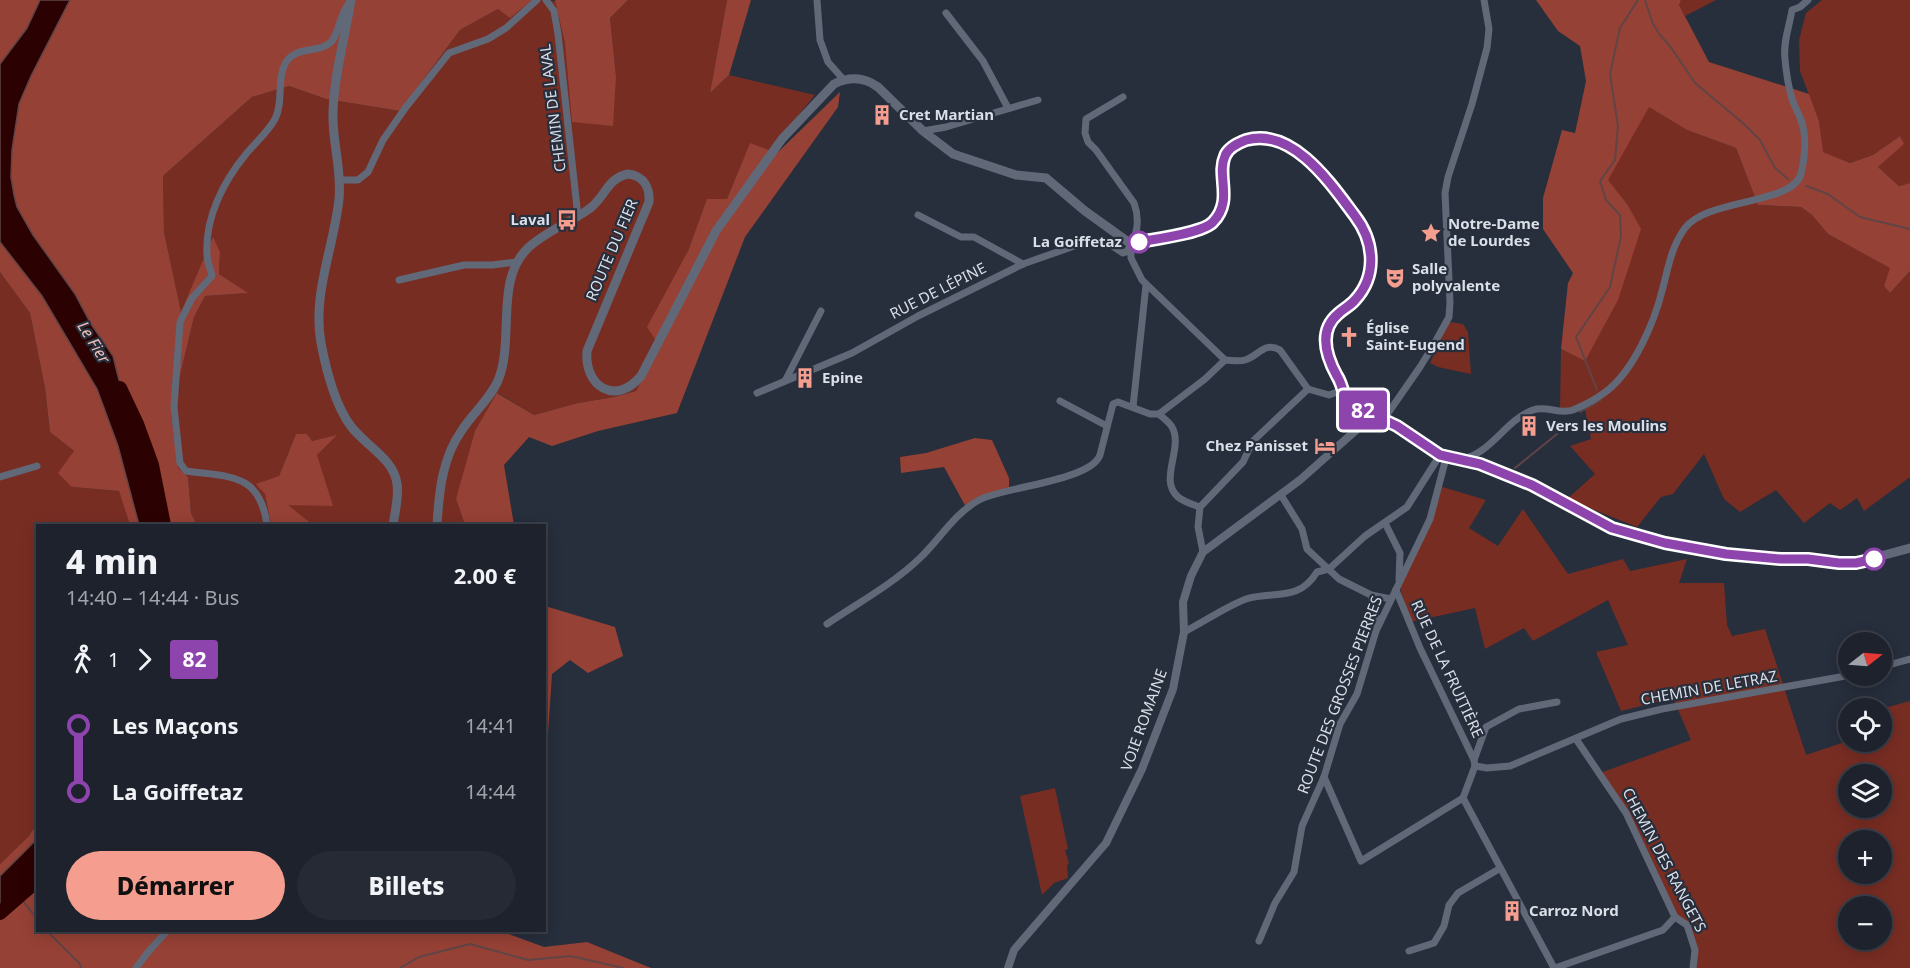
<!DOCTYPE html>
<html lang="fr">
<head>
<meta charset="utf-8">
<style>
	:root { --surface:#1d222d; --page:#252a35; --text:#f1f3f6; --muted:#a0a4aa; --line:#3b3f49; --accent:#f59d8e }
	body { margin:0; font-family:"Noto Sans",sans-serif; background:var(--page); color:var(--text); height:100vh; display:flex; flex-direction:column; font-size:22px; white-space:nowrap }
	* { box-sizing:border-box; margin:0 }
	p { font-size:20px; color:var(--muted) }
	.icon { flex:none; width:33px; height:33px; fill:none; stroke:currentColor; stroke-width:2; stroke-linecap:round; stroke-linejoin:round }
	.map { position:relative; flex:1; overflow:hidden }
	.sheet { position:absolute; left:36px; top:524px; width:510px; height:408px; display:flex; flex-direction:column; background:var(--surface); border-radius:0px; box-shadow:0 3px 15px #0003,0 0 0 2px var(--line) }
	.sheet>* { flex:none }
	.badge { padding:0 12px; border-radius:4px; font-size:21px; line-height:39px }
	.needle { width:39px; rotate:73deg }
	.controls { position:absolute; left:1838px; top:632px; display:grid; gap:12px }
	.controls a { display:grid; place-items:center; width:54px; height:54px; border-radius:50%; background:var(--surface); box-shadow:0 3px 15px #0003,0 0 0 2px var(--line); font-size:30px }
	.map>.badge { position:absolute; translate:-50% -50%; box-shadow:0 0 0 3px #fff }
	.legs { display:flex; align-items:center; gap:9px; height:66px; padding:0 30px; font-size:20px }
	.legs p { margin-inline-start:auto }
	.head { display:flex; align-items:center; justify-content:space-between; height:102px; padding:0 30px }
	h1 { font-size:33px; font-weight:800; line-height:45px }
	.action { display:flex; gap:12px; margin-top:auto; padding:12px 30px }
	.action a { flex:1; height:69px; border-radius:36px; background:var(--accent); color:#111; font-size:24px; font-weight:800; line-height:69px; text-align:center }
	.action a+a { background:var(--page); color:var(--text) }
	ul { padding:0 30px; list-style:none }
	li { display:flex; align-items:center; gap:21px; height:66px; font-size:22px }
	li i { display:grid; place-items:center; width:9px; height:100%; margin:0 8px; background:currentColor }
	li i::after { content:''; width:15px; height:15px; margin:-8px; border:4px solid; border-radius:50%; background:var(--surface) }
	li p { margin-inline-start:auto }
	li:first-child i { background:linear-gradient(#0000 50%,currentColor 0) }
	li:last-child i { background:linear-gradient(currentColor 50%,#0000 0) }
	.map>svg:first-child { display:block }
</style>
</head>
<body>
<div class="map">
<svg width="1910" height="968" viewBox="0 0 1910 968">
	<rect width="100%" height="100%" fill="#272e3c"/>
	<g fill="#782d23" fill-rule="evenodd">
		<path d="M 532,0 L 557,1 L 565,43 L 616,76 L 610,18 L 628,0 L 727,0 L 710,93 L 729,75 L 815,95 L 769,151 L 750,144 L 727,199 L 707,200 L 688,251 L 661,347 L 636,391 L 614,397 L 578,403 L 534,415 L 498,393 L 456,499 L 465,525 L 313,525 L 287,505 L 317,455 L 335,436 L 312,441 L 307,434 L 296,434 L 279,476 L 265,494 L 271,525 L 197,525 L 191,513 L 188,477 L 178,469 L 171,413 L 194,317 L 205,296 L 247,293 L 219,274 L 220,252 L 181,313 L 164,232 L 163,176 L 252,97 L 289,86 L 326,99 L 400,111 L 460,30 L 498,9 Z"/>
		<path d="M 1681,0 L 1716,0 L 1685,16 L 1679,5 Z"/>
		<path d="M 1822,0 L 1910,0 L 1910,183 L 1899,186 L 1878,167 L 1903,144 L 1900,136 L 1873,155 L 1850,163 L 1822,152 L 1819,121 L 1800,71 L 1799,40 L 1806,13 Z"/>
		<path d="M 1648,106 L 1687,130 L 1736,148 L 1758,205 L 1801,207 L 1812,215 L 1828,234 L 1891,268 L 1884,286 L 1890,293 L 1910,271 L 1910,477 L 1864,511 L 1857,498 L 1840,510 L 1830,503 L 1804,523 L 1776,490 L 1740,512 L 1724,499 L 1704,454 L 1673,494 L 1661,497 L 1637,527 L 1567,499 L 1595,474 L 1570,446 L 1591,439 L 1584,405 L 1560,411 L 1561,349 L 1585,361 L 1627,204 L 1607,180 Z"/>
		<path d="M 0,272 L 30,313 L 45,388 L 50,432 L 74,451 L 72,487 L 119,491 L 130,523 L 130,525 L 38,525 L 37,824 L 28,837 L 0,864 Z"/>
		<path d="M 1449,322 L 1463,324 L 1468,332 L 1471,374 L 1438,367 L 1430,363 Z"/>
		<path d="M 1439,486 L 1486,500 L 1469,528 L 1498,546 L 1523,509 L 1568,574 L 1623,559 L 1630,571 L 1687,559 L 1679,583 L 1724,583 L 1727,625 L 1732,636 L 1765,629 L 1806,755 L 1848,741 L 1881,741 L 1881,709 L 1910,701 L 1910,968 L 1691,968 L 1694,947 L 1634,829 L 1600,773 L 1691,740 L 1673,698 L 1621,711 L 1596,652 L 1628,645 L 1608,600 L 1533,641 L 1524,628 L 1485,649 L 1475,608 L 1410,622 L 1400,588 ZM 1848,774 L 1881,774 L 1881,807 L 1848,807 ZM 1848,840 L 1881,840 L 1881,873 L 1848,873 ZM 1848,906 L 1881,906 L 1881,939 L 1848,939 Z"/>
		<path d="M 1055,788 L 1068,849 L 1065,850 L 1069,864 L 1067,865 L 1068,878 L 1054,883 L 1042,895 L 1020,796 Z"/>
	</g>
	<g fill="#964135">
		<path d="M 0,0 L 532,0 L 510,18 L 498,9 L 460,30 L 400,111 L 326,99 L 289,86 L 252,97 L 163,176 L 164,232 L 181,312 L 213,237 L 220,252 L 219,274 L 248,293 L 205,296 L 194,317 L 171,413 L 178,468 L 188,477 L 191,513 L 197,525 L 130,525 L 119,491 L 72,487 L 58,473 L 74,451 L 50,432 L 45,388 L 30,313 L 0,272 Z"/>
		<path d="M 555,0 L 628,0 L 610,18 L 616,76 L 613,126 L 572,122 L 565,43 Z"/>
		<path d="M 727,0 L 751,0 L 729,75 L 710,93 Z"/>
		<path d="M 1536,0 L 1681,0 L 1679,5 L 1709,62 L 1809,94 L 1819,121 L 1823,152 L 1850,163 L 1873,155 L 1900,136 L 1904,144 L 1878,167 L 1899,186 L 1910,183 L 1910,271 L 1890,293 L 1884,286 L 1890,268 L 1828,234 L 1812,215 L 1801,207 L 1758,205 L 1736,148 L 1687,130 L 1649,107 L 1608,180 L 1627,204 L 1641,229 L 1618,300 L 1585,361 L 1561,349 L 1568,283 L 1573,273 L 1543,229 L 1543,198 L 1562,130 L 1575,133 L 1586,81 L 1580,46 L 1558,31 Z"/>
		<path d="M 840,92 L 838,107 L 745,237 L 677,413 L 598,431 L 552,446 L 529,437 L 504,465 L 514,525 L 465,525 L 456,499 L 475,431 L 497,393 L 534,415 L 578,403 L 614,397 L 636,391 L 660,347 L 647,327 L 688,251 L 707,199 L 727,199 L 750,143 L 777,153 Z"/>
		<path d="M 296,434 L 307,434 L 312,441 L 337,435 L 317,455 L 333,506 L 288,505 L 313,525 L 271,525 L 265,494 L 256,484 L 279,476 Z"/>
		<path d="M 975,438 L 992,440 L 1009,478 L 1009,492 L 980,500 L 967,509 L 944,467 L 901,473 L 900,457 L 926,453 Z"/>
		<path d="M 545,606 L 615,627 L 623,656 L 588,673 L 570,660 L 552,674 L 548,734 L 545,736 Z"/>
		<path d="M 37,824 L 38,930 L 498,930 L 544,947 L 587,942 L 651,968 L 0,968 L 0,864 L 28,837 Z"/>
	</g>
	<g fill="#2b0201" stroke="#604446" stroke-width="1.5">
		<path d="M 40,0 L 70,0 L 31,76 L 19,104 L 12,150 L 11,177 L 14,195 L 17,207 L 33,235 L 75,294 L 91,324 L 113,356 L 122,392 L 137,424 L 151,465 L 161,525 L 139,525 L 118,446 L 97,389 L 42,296 L 0,242 L 0,64 L 27,28 Z"/>
		<path d="M 37,839 L 37,879 L 0,911 L 0,876 Z"/>
	</g>
	<g fill="none" stroke-linecap="round" stroke-linejoin="round">
		<g stroke="#604446" stroke-width="2">
			<path d="M 1645,0 L 1653,24 L 1660,35 L 1670,46 L 1695,83 L 1744,124 L 1760,140 L 1775,168 L 1788,179"/>
			<path d="M 1806,186 L 1828,194 L 1860,217 L 1910,229"/>
			<path d="M 1597,390 L 1576,337 L 1610,287 L 1621,236 L 1620,215 L 1606,200 L 1600,181 L 1615,160 L 1618,126 L 1610,74 L 1620,28 L 1638,0"/>
			<path d="M 1580,412 L 1601,400"/>
			<path d="M 1515,468 L 1557,434"/>
			<path d="M 19,896 L 38,920"/>
			<path d="M 46,930 L 80,964 L 81,968"/>
			<path d="M 400,968 L 419,957 L 470,944 L 528,960 L 571,956 L 623,968"/>
		</g>
		<g stroke="#2b0201" stroke-width="14">
			<path d="M 120,388 L 137,424 L 152,465 L 164,525"/>
			<path d="M 0,913 L 38,880"/>
		</g>
		<g stroke="#616979" stroke-width="7">
			<path d="M 546,0 L 554,11 L 558,34 L 578,217"/>
			<path d="M 817,0 L 820,40 L 828,62 L 843,79"/>
			<path d="M 946,13 L 983,61 L 1008,108"/>
			<path d="M 923,131 L 946,127 L 1038,100"/>
			<path d="M 340,180 L 358,180 L 368,172 L 383,140 L 406,107 L 449,53 L 488,39 L 506,28 L 537,0"/>
			<path d="M 918,215 L 961,237 L 974,237 L 1023,264"/>
			<path d="M 1131,244 L 1131,258 L 1142,280 L 1225,360 C 1231,360 1239,362 1245,360 C 1259,356 1264,341 1280,350 L 1308,389"/>
			<path d="M 399,280 L 464,265 L 492,265 L 516,262"/>
			<path d="M 785,381 L 821,311"/>
			<path d="M 1308,389 L 1329,395 L 1343,390"/>
			<path d="M 757,393 L 852,353 L 918,316 L 1023,264 L 1080,244 L 1105,241 L 1123,253 L 1126,252 C 1138,238 1140,219 1134,203 L 1096,150 L 1088,142 L 1085,133 L 1086,119 L 1123,97"/>
			<path d="M 1060,401 L 1107,426"/>
			<path d="M 1133,407 L 1146,285"/>
			<path d="M 1159,414 C 1163,418 1169,422 1172,427 C 1184,448 1158,480 1178,497 C 1184,502 1194,505 1200,507"/>
			<path d="M 1384,419 L 1420,367 L 1433,346 L 1449,317 L 1450,302 L 1445,193 L 1448,177 L 1472,104 L 1487,48 L 1489,29 L 1484,0"/>
			<path d="M 1463,459 C 1491,453 1506,420 1533,410 C 1546,405 1560,415 1573,410 C 1585,405 1598,398 1608,390 C 1634,369 1654,323 1662,291 C 1668,269 1671,247 1685,228 C 1708,198 1792,205 1801,174 C 1805,158 1807,136 1801,120 C 1798,112 1793,104 1791,95 C 1788,84 1786,71 1785,59 C 1783,42 1789,28 1792,10 L 1800,7 L 1808,0"/>
			<path d="M 0,477 L 37,466"/>
			<path d="M 1281,495 L 1302,529 L 1307,549 L 1339,579 L 1371,595 L 1391,599"/>
			<path d="M 1385,523 L 1400,553 L 1399,580"/>
			<path d="M 267,525 C 260,472 228,477 186,471 L 180,463 L 174,407 L 180,322 L 192,298 L 212,276 C 211,269 207,262 207,254 C 205,218 223,182 246,154 C 255,143 268,132 275,119 C 284,102 276,79 286,62 C 297,45 319,54 331,42 C 339,35 339,14 350,2"/>
			<path d="M 1203,552 L 1198,527 L 1200,507 L 1243,462 L 1253,441 L 1308,389"/>
			<path d="M 1396,590 L 1420,648 L 1474,760"/>
			<path d="M 1371,595 L 1377,620 L 1377,626"/>
			<path d="M 827,624 C 858,603 893,584 920,558 C 939,540 955,513 979,500 C 1002,487 1091,481 1100,455 L 1113,404 L 1118,402 L 1150,414 L 1159,414 L 1205,379 L 1225,360"/>
			<path d="M 1184,632 C 1204,622 1225,607 1246,599 C 1273,590 1298,603 1317,572 L 1329,569 L 1365,536 L 1407,507 L 1440,455"/>
			<path d="M 1881,667 L 1910,659"/>
			<path d="M 1576,739 L 1626,813 L 1675,917 L 1687,925 L 1695,950 L 1693,968"/>
			<path d="M 1475,766 L 1487,768 L 1510,766 L 1621,719 L 1662,709 L 1851,675"/>
			<path d="M 1324,777 L 1361,861 L 1463,798"/>
			<path d="M 1463,798 L 1554,968"/>
			<path d="M 1463,798 L 1475,766 L 1474,760 L 1486,727 L 1519,709 L 1557,702"/>
			<path d="M 1259,941 L 1275,903 L 1294,872 L 1302,826 L 1324,777 L 1340,724 L 1357,694 L 1376,631 L 1430,519 L 1446,458"/>
			<path d="M 1409,951 L 1434,943 L 1444,926 L 1449,905 L 1458,893 L 1499,869"/>
			<path d="M 136,968 L 148,952 L 168,930"/>
			<path d="M 1555,968 L 1663,930 L 1675,917"/>
		</g>
		<path stroke="#616979" stroke-width="8" d="M 1008,968 L 1014,950 L 1106,843 L 1142,769 L 1173,689 L 1184,632 L 1183,602 L 1191,576 L 1203,552 L 1300,480 L 1363,424 L 1368,413"/>
		<g stroke="#616979" stroke-width="9">
			<path d="M 351,0 C 345,37 334,75 333,113 C 332,142 342,169 339,199 C 334,247 312,294 321,343 C 326,369 334,403 350,425 C 364,445 394,458 397,484 C 399,497 395,512 393,525"/>
			<path d="M 437,525 C 439,492 442,458 462,430 C 473,413 492,397 499,378 C 514,338 495,279 528,248 C 546,231 570,223 589,209 C 605,198 607,178 628,174 C 644,176 650,188 649,202 L 587,351 C 584,387 616,406 641,376 L 716,231 L 782,139 L 834,84 C 850,76 864,77 878,87 L 923,131 L 953,154 L 1016,175 L 1046,178 L 1085,211 L 1131,244 C 1149,241 1203,234 1214,221 C 1234,198 1216,174 1225,156 C 1229,148 1238,142 1247,140 C 1293,128 1328,181 1353,213 C 1373,239 1379,273 1355,300 C 1350,306 1343,309 1337,314 C 1317,332 1326,356 1337,376 C 1343,385 1343,396 1350,404 L 1397,426 L 1446,458 L 1480,464 L 1532,485 L 1612,528 L 1665,543 L 1726,554 L 1781,559 L 1807,559 L 1839,563 L 1855,563 L 1910,548"/>
		</g>
	</g>
	<g fill="none" stroke-linecap="round" stroke-linejoin="round">
		<g stroke="#fff" stroke-width="14">
			<path id="line-1" d="M 1139,242 C 1156,239 1203,233 1213,222 C 1234,200 1216,176 1225,156 C 1228,148 1238,143 1246,140 C 1293,127 1331,184 1355,216 C 1374,241 1378,275 1355,300 C 1350,306 1343,309 1338,314 C 1318,331 1326,356 1337,376 C 1343,385 1343,397 1350,404 L 1397,426 L 1440,455 L 1480,464 L 1532,485 L 1612,528 L 1665,543 L 1726,554 L 1781,559 L 1808,559 L 1839,563 L 1856,563 L 1874,559"/>
		</g>
		<use href="#line-1" stroke="#8e44ad" stroke-width="9"/>
	</g>
	<defs>
		<g id="building-bare" transform="scale(1.62)"><path d="M-4-6H4V6H1V3H-1V6H-4ZM-2.5-4.3h1.7v1.8h-1.7ZM.8-4.3h1.7v1.8H.8ZM-2.5-1h1.7V.8h-1.7ZM.8-1h1.7V.8H.8Z" fill="#f59d8e" stroke="#272e3c" stroke-width="2.5" paint-order="stroke"/></g>
		<g id="bus-bare" transform="scale(1.62)"><path d="M-5-6H5V4H4V6H2V4H-2V6H-4V4H-5ZM-3.5-4V0h7V-4ZM-3.5 1.2v1.5H-2V1.2ZM2 1.2v1.5H3.5V1.2Z" fill="#f59d8e" stroke="#272e3c" stroke-width="2.5" paint-order="stroke"/></g>
		<g id="sight-bare" transform="scale(1.62)"><path d="M0-6L1.8-2.2L6-1.7L2.9 1.2L3.7 5.4L0 3.3L-3.7 5.4L-2.9 1.2L-6-1.7L-1.8-2.2Z" fill="#f59d8e" stroke="#272e3c" stroke-width="2.5" paint-order="stroke"/></g>
		<g id="theatre-bare" transform="scale(1.62)"><path d="M-5-5.5Q0-4 5-5.5V0Q5 5 0 6Q-5 5-5 0ZM-3.3-2.5H-1v1.5H-3.3ZM1-2.5H3.3v1.5H1ZM-2.8 1Q0 5.5 2.8 1Z" fill="#f59d8e" stroke="#272e3c" stroke-width="2.5" paint-order="stroke"/></g>
		<g id="church-bare" transform="scale(1.62)"><path d="M-1.2-6h2.4v3.5h3.3v2.4h-3.3V6h-2.4V-.1h-3.3v-2.4h3.3Z" fill="#f59d8e" stroke="#272e3c" stroke-width="2.5" paint-order="stroke"/></g>
		<g id="hotel-bare" transform="scale(1.62)"><path d="M-6-4.5h1.5V1H6V5H4.5V3h-9V5H-6ZM-4 0a1.8 1.8 0 1 1 3.6 0ZM.5 0V-2.5h3Q6-2.5 6 0Z" fill="#f59d8e" stroke="#272e3c" stroke-width="2.5" paint-order="stroke"/></g>
	</defs>
	<g fill-rule="evenodd">
		<use href="#building-bare" x="882" y="115"/>
		<use href="#bus-bare" x="567" y="220"/>
		<use href="#sight-bare" x="1431" y="233"/>
		<use href="#theatre-bare" x="1395" y="278"/>
		<use href="#church-bare" x="1349" y="337"/>
		<use href="#building-bare" x="805" y="378"/>
		<use href="#building-bare" x="1529" y="426"/>
		<use href="#hotel-bare" x="1325" y="446"/>
		<use href="#building-bare" x="1512" y="911"/>
	</g>
	<g fill="#fff" stroke="#8e44ad" stroke-width="3">
		<circle cx="1139" cy="242" r="10"/>
		<circle cx="1874" cy="559" r="10"/>
	</g>
	<g text-anchor="middle" stroke-width="4.5" stroke-linejoin="round" paint-order="stroke">
		<g font-size="15" fill="#dadfe8" stroke="#272e3c">
			<text transform="translate(553 108) rotate(-97)" y="5">CHEMIN DE LAVAL</text>
			<text transform="translate(612 250) rotate(-67)" y="5">ROUTE DU FIER</text>
			<text transform="translate(938 291) rotate(-27)" y="5">RUE DE LÉPINE</text>
			<text transform="translate(1447 669) rotate(65)" y="5">RUE DE LA FRUITIÈRE</text>
			<text transform="translate(1709 688) rotate(-10)" y="5">CHEMIN DE LETRAZ</text>
			<text transform="translate(1340 695) rotate(-69)" y="5">ROUTE DES GROSSES PIERRES</text>
			<text transform="translate(1144 720) rotate(-70)" y="5">VOIE ROMAINE</text>
			<text transform="translate(1664 860) rotate(62)" y="5">CHEMIN DES RANGETS</text>
		</g>
		<g font-size="15" font-weight="bold" fill="#dadfe8" stroke="#272e3c" text-anchor="start">
			<text x="899" y="120">Cret Martian</text>
			<text x="550" y="225" text-anchor="end">Laval</text>
			<text x="1448" y="229">Notre-Dame<tspan x="1448" dy="17">de Lourdes</tspan></text>
			<text x="1412" y="274">Salle<tspan x="1412" dy="17">polyvalente</tspan></text>
			<text x="1366" y="333">Église<tspan x="1366" dy="17">Saint-Eugend</tspan></text>
			<text x="822" y="383">Epine</text>
			<text x="1546" y="431">Vers les Moulins</text>
			<text x="1308" y="451" text-anchor="end">Chez Panisset</text>
			<text x="1529" y="916">Carroz Nord</text>
		</g>
		<g font-size="15" font-weight="bold" fill="#dadfe8" stroke="#272e3c" text-anchor="end">
			<text x="1122" y="247">La Goiffetaz</text>
		</g>
		<g font-size="16" font-style="italic" fill="#f1bfb6" stroke="#272e3c">
			<text transform="translate(94 342) rotate(58)" y="6">Le Fier</text>
		</g>
	</g>
</svg>
<div class="controls">
<a><svg class="needle" viewBox="-14 -14 28 28"><path d="M0-13l5 13h-10z" fill="#e53935"/><path d="M0 13l5-13h-10z" fill="#a0a4aa"/></svg></a>
<a><svg class="icon" aria-label="locate" viewBox="0 0 24 24"><circle cx="12" cy="12" r="6"/><path d="M12 2v4M12 18v4M2 12h4M18 12h4"/></svg></a>
<a><svg class="icon" aria-label="layers" viewBox="0 0 24 24"><path d="M12 4l9 5-9 5-9-5zM3 14l9 5 9-5"/></svg></a>
<a>+</a>
<a>−</a>
</div>
<b class="badge" style="left:1363px;top:410px;background:#8e44ad;color:#fff">82</b>
<section class="sheet">
<div class="head"><div><h1>4 min</h1><p>14:40 – 14:44 · Bus</p></div><b>2.00 €</b></div>
<div class="legs"><svg class="icon" aria-label="walk" viewBox="0 0 24 24"><circle cx="13" cy="4" r="2"/><path d="M13 8l-2 6 4 7M11 14l-3 7M7 12l3-4h3l4 4"/></svg>1<svg class="icon" aria-label="forward" viewBox="0 0 24 24"><path d="M9 5l7 7-7 7"/></svg><b class="badge" style="background:#8e44ad;color:#fff">82</b></div>
<ul>
<li><i style="color:#8e44ad"></i><b>Les Maçons</b><p>14:41</p></li>
<li><i style="color:#8e44ad"></i><b>La Goiffetaz</b><p>14:44</p></li>
</ul>
<div class="action"><a>Démarrer</a><a>Billets</a></div>
</section>
</div>
</body>
</html>
